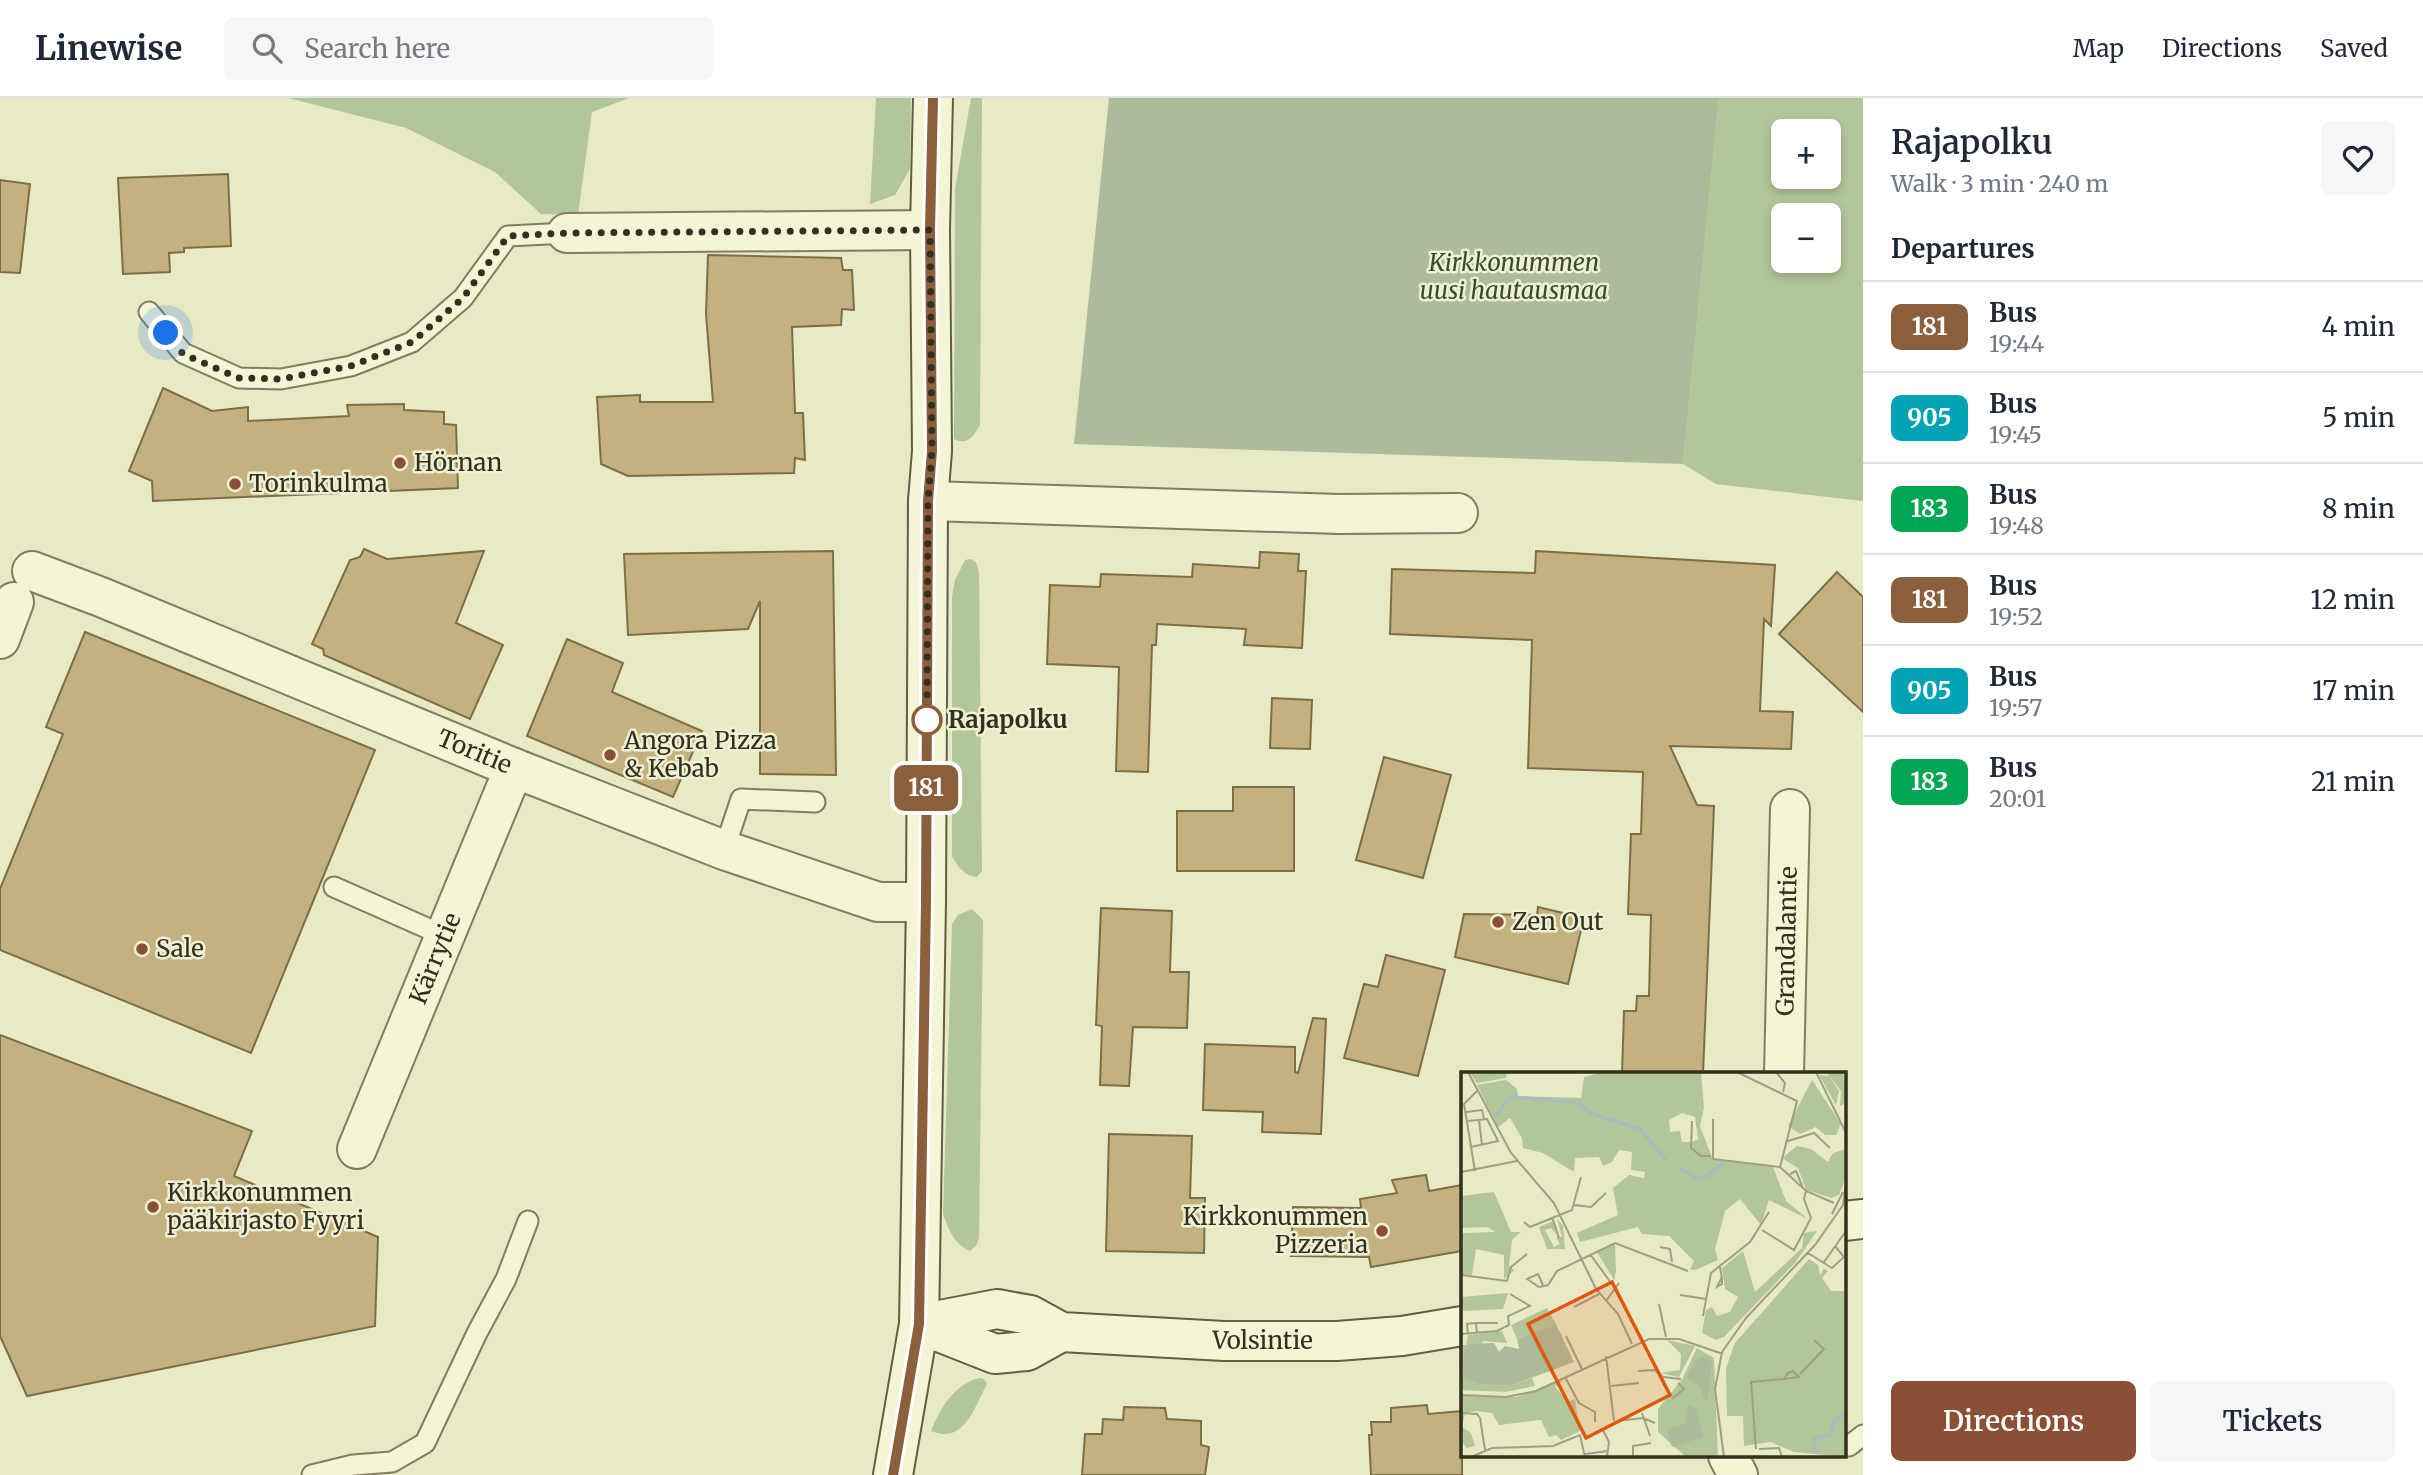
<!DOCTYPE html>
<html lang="en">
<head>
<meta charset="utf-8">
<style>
	:root { --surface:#fff; --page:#f6f6f7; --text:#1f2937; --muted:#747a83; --line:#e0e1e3; --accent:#8a4f34 }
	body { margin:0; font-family:Merriweather,serif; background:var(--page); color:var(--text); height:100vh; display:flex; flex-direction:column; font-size:26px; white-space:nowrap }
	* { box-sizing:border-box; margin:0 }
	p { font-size:23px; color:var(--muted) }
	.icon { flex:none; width:38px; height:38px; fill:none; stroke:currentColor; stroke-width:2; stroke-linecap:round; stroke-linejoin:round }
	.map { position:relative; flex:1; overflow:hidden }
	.side { display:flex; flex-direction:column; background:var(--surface); width:560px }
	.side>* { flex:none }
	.badge { padding:0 14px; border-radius:10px; font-size:24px; line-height:46px }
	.controls { position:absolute; left:1771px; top:21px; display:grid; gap:14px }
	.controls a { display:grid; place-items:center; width:70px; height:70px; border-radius:10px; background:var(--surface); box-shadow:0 4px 10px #0003; font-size:35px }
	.you { position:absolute; width:35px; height:35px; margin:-18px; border:5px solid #fff; border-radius:50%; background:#1a73e8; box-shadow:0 0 0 10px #1a73e833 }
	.map>.badge { position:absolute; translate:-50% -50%; box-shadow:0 0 0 4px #fff }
	h2 { padding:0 28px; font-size:26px; line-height:63px }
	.round { display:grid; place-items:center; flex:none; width:74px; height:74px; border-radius:10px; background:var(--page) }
	.headline { display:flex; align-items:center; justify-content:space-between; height:119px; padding:0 28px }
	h1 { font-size:33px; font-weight:600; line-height:52px }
	.cta { display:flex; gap:14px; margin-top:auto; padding:14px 28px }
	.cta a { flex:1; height:80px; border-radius:10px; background:var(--accent); color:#fff; font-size:28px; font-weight:600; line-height:80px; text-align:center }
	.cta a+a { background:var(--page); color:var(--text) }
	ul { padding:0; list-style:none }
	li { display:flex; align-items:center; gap:21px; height:91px; padding:0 28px; border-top:2px solid var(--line) }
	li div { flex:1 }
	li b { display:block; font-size:26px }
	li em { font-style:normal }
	li .badge { min-width:77px; font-weight:700; text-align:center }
	header { display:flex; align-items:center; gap:42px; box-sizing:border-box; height:98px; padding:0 35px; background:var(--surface); border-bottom:2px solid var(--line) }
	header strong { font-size:33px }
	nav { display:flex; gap:38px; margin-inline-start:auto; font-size:24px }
	.search { width:490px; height:63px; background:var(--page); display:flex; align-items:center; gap:18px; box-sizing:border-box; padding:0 24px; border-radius:10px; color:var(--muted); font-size:26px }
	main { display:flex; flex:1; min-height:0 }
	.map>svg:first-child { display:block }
</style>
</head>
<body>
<header>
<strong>Linewise</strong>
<div class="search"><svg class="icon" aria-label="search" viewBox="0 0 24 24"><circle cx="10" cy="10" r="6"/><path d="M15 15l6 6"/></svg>Search here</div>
<nav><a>Map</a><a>Directions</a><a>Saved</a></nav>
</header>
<main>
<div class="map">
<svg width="1863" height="1377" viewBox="0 0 1863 1377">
	<rect width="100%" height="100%" fill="#e8e9c5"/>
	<g fill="#b3c69a" fill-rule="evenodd">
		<path d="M 288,0 L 629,0 L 592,14 L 578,117 L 541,116 L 495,74 L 406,30 Z"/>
		<path d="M 876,0 L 911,0 L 910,71 L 895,97 L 870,106 Z"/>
		<path d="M 971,0 L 982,0 L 980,327 C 974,338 967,348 954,341 L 955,91 Z"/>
		<path d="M 1719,0 L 1863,0 L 1863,403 L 1716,386 L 1683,366 ZM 1783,33 L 1829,33 L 1829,79 L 1783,79 ZM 1783,117 L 1829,117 L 1829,163 L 1783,163 Z"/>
		<path d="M 971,461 L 976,464 L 979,474 L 982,773 L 977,779 C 964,778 958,769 952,758 L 952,498 L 955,482 L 965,462 Z"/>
		<path d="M 972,811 L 983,822 L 979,1140 L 976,1148 L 970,1153 C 953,1145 949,1132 943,1116 L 952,826 L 958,817 Z"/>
		<path d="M 979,1280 L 984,1281 L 987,1286 C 974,1310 964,1347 931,1333 C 940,1310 954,1287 979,1280 Z"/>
	</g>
	<path fill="#acbb99" d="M 1109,0 L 1719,0 L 1683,366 L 1074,346 Z"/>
	<g fill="#c3b17f" stroke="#7e6e46" stroke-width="2">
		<path d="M 228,76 L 231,148 L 184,150 L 184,154 L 169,155 L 170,174 L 123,176 L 118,80 Z"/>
		<path d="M 0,82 L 30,86 L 20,175 L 0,174 Z"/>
		<path d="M 708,157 L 841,160 L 843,172 L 852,172 L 854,212 L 842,211 L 841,227 L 792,229 L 795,315 L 803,315 L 805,362 L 795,360 L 794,375 L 628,378 L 601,366 L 597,299 L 640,297 L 640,304 L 713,304 L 706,216 Z"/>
		<path d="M 163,290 L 212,313 L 248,309 L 248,323 L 349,318 L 347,307 L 404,306 L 404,312 L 444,314 L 444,326 L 456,327 L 458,390 L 153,403 L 152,383 L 129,373 Z"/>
		<path d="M 364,451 L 387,461 L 484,453 L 456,525 L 503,547 L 470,621 L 324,557 L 323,551 L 312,546 L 350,462 L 360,459 Z"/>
		<path d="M 833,453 L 836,677 L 760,676 L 760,503 L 748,531 L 628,537 L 624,456 Z"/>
		<path d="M 1536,453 L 1775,467 L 1771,528 L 1764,521 L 1760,613 L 1793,614 L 1791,651 L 1670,648 L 1697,707 L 1714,708 L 1703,976 L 1622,976 L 1624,913 L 1636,913 L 1637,898 L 1649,898 L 1651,817 L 1628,816 L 1631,736 L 1641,736 L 1643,674 L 1528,670 L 1532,542 L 1390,536 L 1392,471 L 1535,475 Z"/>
		<path d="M 1260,454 L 1299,456 L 1298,473 L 1306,473 L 1302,550 L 1244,547 L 1246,531 L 1157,526 L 1156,547 L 1152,547 L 1148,674 L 1116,673 L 1119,569 L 1047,566 L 1050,487 L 1100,489 L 1101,476 L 1192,479 L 1193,466 L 1259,470 Z"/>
		<path d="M 1837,474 L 1863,499 L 1863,614 L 1779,536 Z"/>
		<path d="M 85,534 L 375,652 L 251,955 L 0,852 L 0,791 L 63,636 L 46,629 Z"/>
		<path d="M 567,541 L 623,565 L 612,594 L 702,633 L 673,699 L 527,638 Z"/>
		<path d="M 1272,600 L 1312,602 L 1310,651 L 1270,650 Z"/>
		<path d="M 1384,659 L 1451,677 L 1423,780 L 1356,762 Z"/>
		<path d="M 1233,689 L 1294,689 L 1294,773 L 1177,773 L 1177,713 L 1233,713 Z"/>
		<path d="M 1538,809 L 1584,820 L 1568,886 L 1455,859 L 1464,816 L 1537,817 Z"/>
		<path d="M 1101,810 L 1172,813 L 1170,874 L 1189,874 L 1187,930 L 1133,929 L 1129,988 L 1100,987 L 1102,928 L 1096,927 Z"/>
		<path d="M 1386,857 L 1445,872 L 1418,978 L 1344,960 L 1364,886 L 1378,889 Z"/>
		<path d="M 1313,920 L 1326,921 L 1321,1036 L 1262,1034 L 1263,1014 L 1203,1012 L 1205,946 L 1295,949 L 1295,974 L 1298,975 Z"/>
		<path d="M 0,937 L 252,1033 L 234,1078 L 378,1139 L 375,1228 L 27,1298 L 0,1238 Z"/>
		<path d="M 1109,1036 L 1192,1038 L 1190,1100 L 1205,1100 L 1204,1155 L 1106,1153 Z"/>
		<path d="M 1426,1077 L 1429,1093 L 1462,1087 L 1462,1153 L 1371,1169 L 1369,1159 L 1291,1158 L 1293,1109 L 1361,1110 L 1360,1101 L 1397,1095 L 1392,1082 Z"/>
		<path d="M 1427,1307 L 1428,1316 L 1462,1313 L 1462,1377 L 1371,1377 L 1369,1337 L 1372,1337 L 1371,1324 L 1391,1324 L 1391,1310 Z"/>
		<path d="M 1124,1309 L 1165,1310 L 1167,1321 L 1201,1323 L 1201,1347 L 1209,1349 L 1205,1377 L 1082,1377 L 1085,1336 L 1102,1336 L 1103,1321 L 1123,1322 Z"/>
	</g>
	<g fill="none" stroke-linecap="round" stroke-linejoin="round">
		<g stroke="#827d5d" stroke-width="23">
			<g id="lane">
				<path d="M 149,214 L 183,255 L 239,280 L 281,281 L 351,268 L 412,244 L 463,200 L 508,138 L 567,135"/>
				<path d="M 724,752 L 741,701 L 815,704"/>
				<path d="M 334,789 L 445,838"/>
				<path d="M 1849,1348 L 1863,1337"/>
				<path d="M 312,1377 L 353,1367 L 392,1364 L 425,1345 L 477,1235 L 506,1181 L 528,1123"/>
			</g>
		</g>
		<g stroke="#827d5d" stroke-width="42">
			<g id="street">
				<path d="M 567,135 L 930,132"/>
				<path d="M 928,403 L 1339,416 L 1458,415"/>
				<path id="s1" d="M 32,473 L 101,499 L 514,670 L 724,752 L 878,804 L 926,804"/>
				<path d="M 0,541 L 14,504"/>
				<path id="s2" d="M 1784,976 L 1790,711"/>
				<path id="s3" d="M 357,1051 L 514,670"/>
				<path d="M 1728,1358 L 1738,1377"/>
			</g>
		</g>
		<g stroke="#645d40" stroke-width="42">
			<g id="secondary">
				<path d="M 1844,1123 L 1863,1121"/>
				<path id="s4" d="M 919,1226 L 997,1211 L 1030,1217 L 1061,1234 L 1224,1243 L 1337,1243 L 1402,1238 L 1462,1228"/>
				<path d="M 919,1226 L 995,1256 L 1027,1253 L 1061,1234"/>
				<path d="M 893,1377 L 919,1226 L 926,804 L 928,403 L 932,353 L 930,132 L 933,0"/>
			</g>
		</g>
		<use href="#lane" stroke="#f4f5d7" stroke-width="19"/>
		<use href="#street" stroke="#f4f5d7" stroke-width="38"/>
		<use href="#secondary" stroke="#f4f5d7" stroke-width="38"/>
	</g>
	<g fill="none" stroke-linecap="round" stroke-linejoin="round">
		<g stroke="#fff" stroke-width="16">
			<path id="line" d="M 893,1377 L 919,1226 L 926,804 L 928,403 L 932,353 L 930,132 L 933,0"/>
		</g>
		<use href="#line" stroke="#8b5e3c" stroke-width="10"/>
		<path stroke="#34301f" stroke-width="7" stroke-dasharray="0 12.6" d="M 166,235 L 183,256 L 239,280 L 281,281 L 351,268 L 412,244 L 463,200 L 508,138 L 567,135 L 930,132 L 932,353 L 928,403 L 927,622"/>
	</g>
	<g fill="#8a4f34" stroke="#f0f1d4" stroke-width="2.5">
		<circle cx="400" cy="365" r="7"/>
		<circle cx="235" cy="386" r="7"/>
		<circle cx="610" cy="657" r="7"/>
		<circle cx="1498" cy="824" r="7"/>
		<circle cx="142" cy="851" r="7"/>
		<circle cx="153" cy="1109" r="7"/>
		<circle cx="1382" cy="1133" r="7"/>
	</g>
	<circle fill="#fff" stroke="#8b5e3c" stroke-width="3.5" cx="927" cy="622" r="14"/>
	<g text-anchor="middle" stroke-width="5" stroke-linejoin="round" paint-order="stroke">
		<g font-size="24" font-style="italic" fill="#384e28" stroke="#f0f1d4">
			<text x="1514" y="173">Kirkkonummen<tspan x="1514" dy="28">uusi hautausmaa</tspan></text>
		</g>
		<g font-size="24" fill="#34301f" stroke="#f0f1d4" text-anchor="start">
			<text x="414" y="373">Hörnan</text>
			<text x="249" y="394">Torinkulma</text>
			<text x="624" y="651">Angora Pizza<tspan x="624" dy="28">&amp; Kebab</tspan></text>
			<text x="1512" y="832">Zen Out</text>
			<text x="156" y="859">Sale</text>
			<text x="167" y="1103">Kirkkonummen<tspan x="167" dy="28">pääkirjasto Fyyri</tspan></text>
			<text x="1368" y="1127" text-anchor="end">Kirkkonummen<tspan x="1368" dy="28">Pizzeria</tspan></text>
		</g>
		<g font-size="24" font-weight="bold" fill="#34301f" stroke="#f0f1d4" text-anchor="start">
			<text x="948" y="630">Rajapolku</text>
		</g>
		<g font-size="24" fill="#34301f" stroke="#f0f1d4">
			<text dy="8" stroke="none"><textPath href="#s1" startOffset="478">Toritie</textPath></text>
			<text dy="8" stroke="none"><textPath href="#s2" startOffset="133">Grandalantie</textPath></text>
			<text dy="8" stroke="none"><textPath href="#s3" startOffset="206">Kärrytie</textPath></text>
			<text dy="8" stroke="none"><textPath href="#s4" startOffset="350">Volsintie</textPath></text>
		</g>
	</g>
	<g transform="translate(1461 974)">
		<rect width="385" height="385" fill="#e8e9c5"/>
		<path d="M 8,0 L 46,1 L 45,6 L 16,11 ZM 142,0 L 240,0 L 243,36 L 239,54 L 252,88 L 312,95 L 325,129 L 347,147 L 308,128 L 300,153 L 279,127 L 264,139 L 254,177 L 257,188 L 234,198 L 229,197 L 233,189 L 208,164 L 181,162 L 177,155 L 119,170 L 116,161 L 157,143 L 152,116 L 168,103 L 183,106 L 184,100 L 170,98 L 171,80 L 158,78 L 151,90 L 142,94 L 138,85 L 114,86 L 113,100 L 82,81 L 62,76 L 61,66 L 49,46 L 37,55 L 16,13 L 45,8 L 56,17 L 57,24 L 120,26 L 123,5 ZM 221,41 L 234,45 L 237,67 L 231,70 L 221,70 L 219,59 L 209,60 L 208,48 ZM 366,0 L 382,0 L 385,31 L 379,34 L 380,19 L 368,3 L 378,19 L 375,33 L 358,3 L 368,4 ZM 351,8 L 380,52 L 375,63 L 364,63 L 355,55 L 339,62 L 327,54 ZM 336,74 L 350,77 L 367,90 L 372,81 L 385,77 L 385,105 L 378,123 L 371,126 L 345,118 L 337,96 L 321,86 ZM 33,120 L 50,160 L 60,160 L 51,168 L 48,194 L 53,198 L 43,207 L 43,183 L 15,177 L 11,203 L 0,202 L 1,161 L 34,160 L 27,155 L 0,156 L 0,124 ZM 96,146 L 102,154 L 104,177 L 86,177 L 78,155 L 92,149 L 95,162 L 90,156 L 84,158 L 93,175 L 99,172 L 95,165 L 101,165 ZM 356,159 L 334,191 L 263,265 L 255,268 L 241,261 L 245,238 L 251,235 L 256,244 L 269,240 L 277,225 L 264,217 L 261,196 L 282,179 L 294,220 L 341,176 L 343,161 ZM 154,172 L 155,199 L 153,208 L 136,180 ZM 348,187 L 357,193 L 359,204 L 363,196 L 367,199 L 361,206 L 370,219 L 384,219 L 385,385 L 333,380 L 309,370 L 283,374 L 282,344 L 266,344 L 265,296 L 274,271 ZM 47,221 L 42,237 L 0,239 L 0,225 ZM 86,236 L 95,252 L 56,267 L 50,253 ZM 41,259 L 46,271 L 23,269 L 0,289 L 0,273 L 5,273 L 7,263 ZM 206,268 L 234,274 L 218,305 L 199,301 L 219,298 L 220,282 ZM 236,276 L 253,286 L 257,385 L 225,385 L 197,360 L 197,337 L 221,307 ZM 0,302 L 51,313 L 71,306 L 74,314 L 45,320 L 0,318 ZM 103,308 L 94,315 L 108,329 L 114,327 L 119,359 L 100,368 L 95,363 L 88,365 L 80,348 L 38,353 L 31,341 L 16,339 L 4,341 L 1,355 L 10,361 L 14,374 L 6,376 L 0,369 L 0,324 L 55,325 Z" fill="#b3c69a" fill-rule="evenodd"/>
		<path d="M 95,252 L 113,290 L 51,313 L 19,312 L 2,305 L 0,289 L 8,272 L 33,271 L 38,280 L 44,274 L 58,277 L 56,267 ZM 242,284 L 251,290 L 246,331 L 238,314 L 225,305 L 234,288 ZM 227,333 L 235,337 L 242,365 L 211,375 L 205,357 L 224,352 Z" fill="#acbb99"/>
		<path fill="none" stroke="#a6bcbd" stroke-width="3.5" d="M 34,44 L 49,25 L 117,30 L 129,41 L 179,57 L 205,88M 216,95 L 235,106 L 246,104 L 263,90M 358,380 L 352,375 L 354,366 L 371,362 L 372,349 L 385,341"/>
		<path fill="none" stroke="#a09f83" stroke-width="2" d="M 7,0 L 50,81 L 93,131 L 135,217 L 157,242 L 171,272M 276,0 L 336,29 L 319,95M 315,0 L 324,11 L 322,20M 355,0 L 385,61M 5,40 L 21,38 L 23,47M 252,47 L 252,87 L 319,95 L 345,119 L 373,131M 18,48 L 21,73M 7,49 L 26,47 L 37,69 L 10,75M 231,49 L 230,76 L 240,84 L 250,84M 324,70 L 353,61 L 369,76M 14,99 L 3,32 L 17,18M 0,100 L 56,89M 329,102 L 335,99 L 342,116M 113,133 L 130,135 L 145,121M 371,142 L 382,120M 91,145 L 98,166M 63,150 L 69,155 L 111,138 L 120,105M 301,158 L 333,178 L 350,146 L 343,127 L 345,119M 199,175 L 209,177 L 211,190M 347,181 L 371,196 L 383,185 L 374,174M 129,182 L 150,211M 363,190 L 385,159M 259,195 L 261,207 L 261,212 L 256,215 L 261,205M 0,203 L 46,209 L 50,195 L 66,182M 82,213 L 77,202 L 66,207 L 78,215 L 87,213 L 96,199 L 154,171 L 227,199M 219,223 L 245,227M 145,229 L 158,211M 198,232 L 205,265M 113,235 L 138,222M 242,244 L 250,201 L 289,170 L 308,140M 15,251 L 37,251M 0,262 L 36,259 L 48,253 L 47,244 L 69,234 L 49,222M 7,262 L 6,252 L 15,251 L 16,261M 105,264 L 121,297M 261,280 L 285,246 L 354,173 L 382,133 L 385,110M 261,280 L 254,317 L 263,385M 145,284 L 153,349M 177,299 L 194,298 L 202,305 L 220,307M 332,299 L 338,305 L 323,307 L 327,301 ZM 339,302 L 363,277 L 353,268M 104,305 L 118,331 L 134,340 L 134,350M 150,314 L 178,311M 0,323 L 45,325 L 75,319 L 188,267 L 218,267 L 262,282M 211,327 L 223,317 L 217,311M 0,341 L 16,342 L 19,346 L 24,378M 181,341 L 189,364M 156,349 L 182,346 L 194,351M 142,358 L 148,370 L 146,385M 295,377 L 290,310 L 323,307M 298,377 L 318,376 L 321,385M 124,382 L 147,379M 10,385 L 31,376 L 92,374 L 119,363 L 124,385M 172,385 L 172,374 L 190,371"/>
		<path fill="#df570d" fill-opacity="0.15" stroke="#df570d" stroke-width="3.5" d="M 151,210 L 209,323 L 125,366 L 67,252 Z"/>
		<rect width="385" height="385" fill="none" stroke="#34301f" stroke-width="3.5"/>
	</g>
</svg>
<div class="controls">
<a>+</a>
<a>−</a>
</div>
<div class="you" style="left:166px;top:235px"></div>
<b class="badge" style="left:926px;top:690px;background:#8b5e3c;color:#fff">181</b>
</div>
<section class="side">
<div class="headline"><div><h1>Rajapolku</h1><p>Walk · 3 min · 240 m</p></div><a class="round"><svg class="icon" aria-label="heart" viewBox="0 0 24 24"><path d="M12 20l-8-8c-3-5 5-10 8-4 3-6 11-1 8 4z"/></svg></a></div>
<h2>Departures</h2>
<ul>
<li><span class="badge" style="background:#8b5e3c;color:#fff">181</span><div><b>Bus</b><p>19:44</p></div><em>4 min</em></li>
<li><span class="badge" style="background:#00a3b4;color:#fff">905</span><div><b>Bus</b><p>19:45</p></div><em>5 min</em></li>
<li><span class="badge" style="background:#00a651;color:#fff">183</span><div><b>Bus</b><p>19:48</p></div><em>8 min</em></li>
<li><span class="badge" style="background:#8b5e3c;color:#fff">181</span><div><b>Bus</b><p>19:52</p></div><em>12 min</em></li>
<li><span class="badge" style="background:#00a3b4;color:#fff">905</span><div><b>Bus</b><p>19:57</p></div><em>17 min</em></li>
<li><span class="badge" style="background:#00a651;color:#fff">183</span><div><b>Bus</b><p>20:01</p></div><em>21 min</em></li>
</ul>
<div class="cta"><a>Directions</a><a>Tickets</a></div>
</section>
</main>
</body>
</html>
